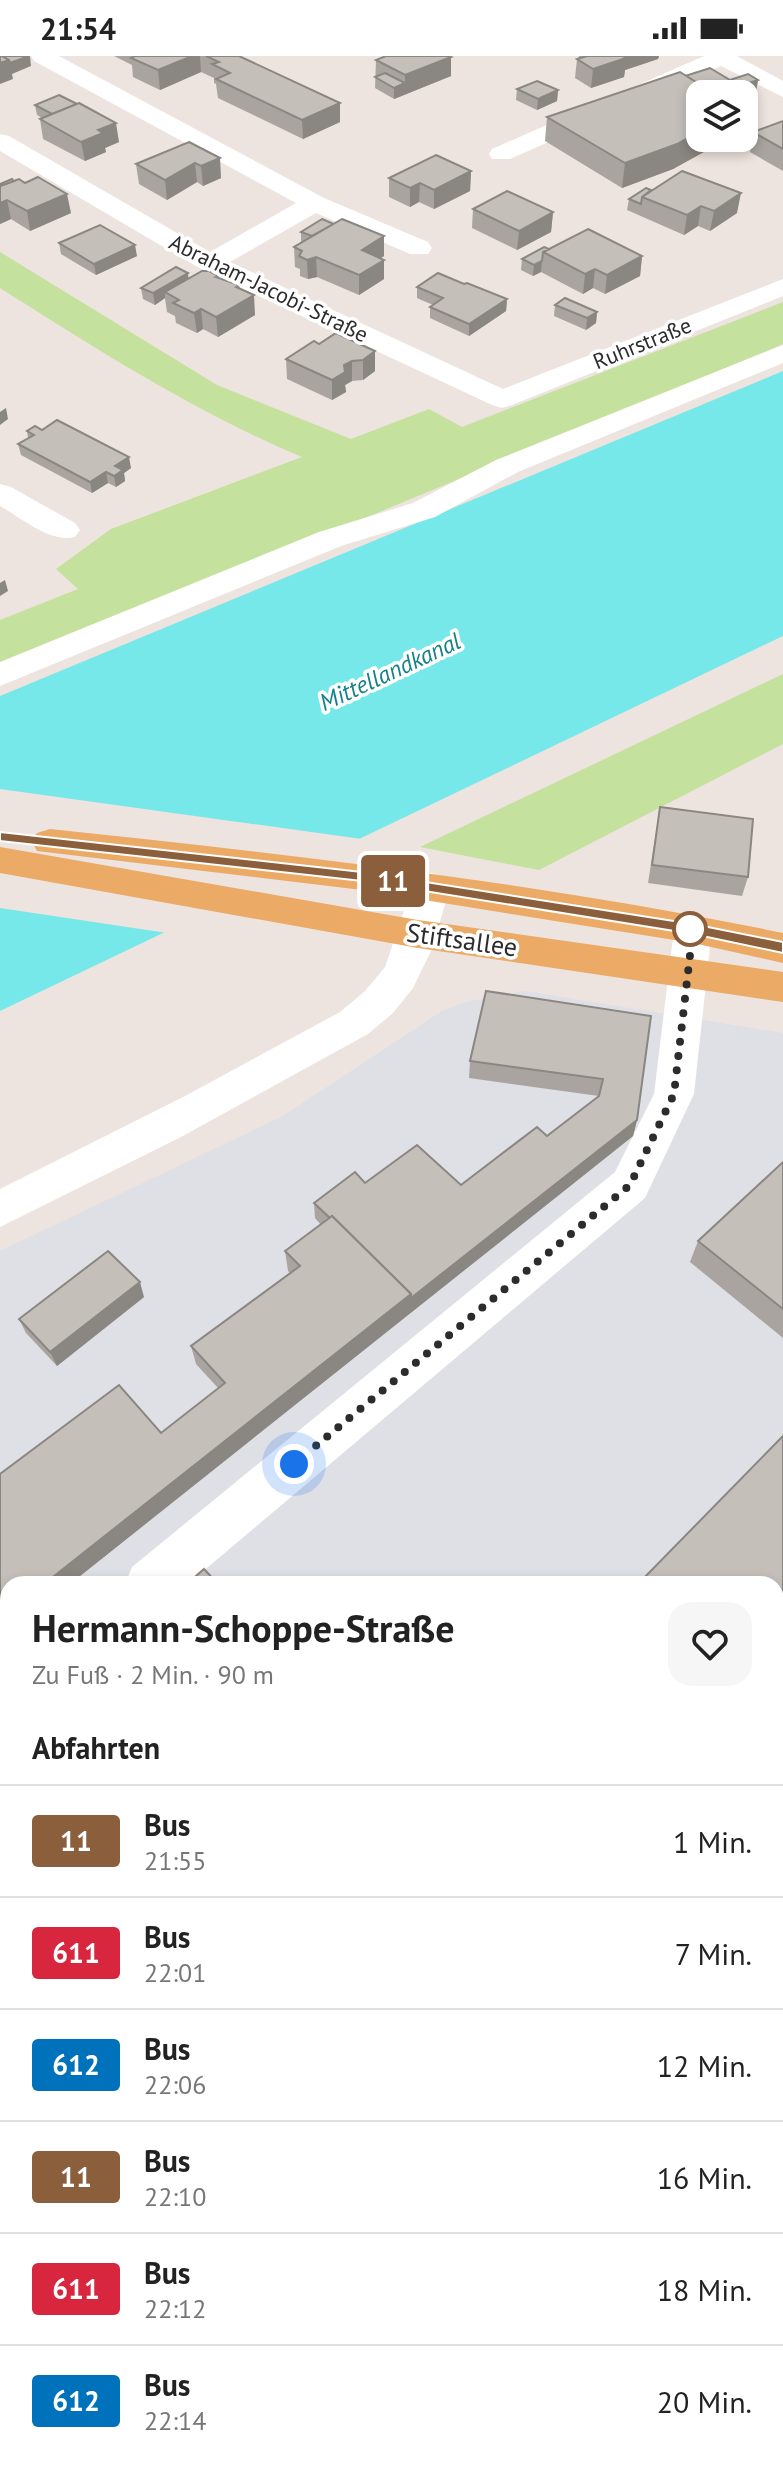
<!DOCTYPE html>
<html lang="de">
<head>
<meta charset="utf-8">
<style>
	:root { --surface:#fff; --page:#f6f6f6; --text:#222; --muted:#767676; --line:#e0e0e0 }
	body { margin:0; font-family:"PT Sans",sans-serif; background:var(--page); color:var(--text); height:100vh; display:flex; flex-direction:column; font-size:30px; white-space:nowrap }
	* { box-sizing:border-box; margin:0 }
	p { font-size:26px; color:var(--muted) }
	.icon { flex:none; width:44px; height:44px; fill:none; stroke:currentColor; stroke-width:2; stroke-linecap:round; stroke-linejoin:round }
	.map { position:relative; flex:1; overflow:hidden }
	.side { position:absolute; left:0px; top:1520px; width:784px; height:898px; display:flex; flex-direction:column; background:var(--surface); border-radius:24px 24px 0 0; box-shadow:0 4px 12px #0003 }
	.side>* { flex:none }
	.badge { padding:0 16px; border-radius:6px; font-size:28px; line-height:52px }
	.controls { position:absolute; left:686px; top:24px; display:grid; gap:16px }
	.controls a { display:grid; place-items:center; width:72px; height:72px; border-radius:16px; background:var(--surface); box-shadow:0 4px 12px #0003; font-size:40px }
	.you { position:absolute; width:40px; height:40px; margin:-20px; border:6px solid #fff; border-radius:50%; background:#1a73e8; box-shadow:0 0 0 12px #1a73e833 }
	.map>.badge { position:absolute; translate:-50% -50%; box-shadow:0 0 0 4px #fff }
	h2 { padding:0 32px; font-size:30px; line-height:72px }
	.round { display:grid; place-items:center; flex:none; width:84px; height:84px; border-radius:24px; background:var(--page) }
	.overview { display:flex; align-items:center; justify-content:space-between; height:136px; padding:0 32px }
	h1 { font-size:38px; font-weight:800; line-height:60px }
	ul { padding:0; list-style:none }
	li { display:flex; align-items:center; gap:24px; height:112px; padding:0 32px; border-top:2px solid var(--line) }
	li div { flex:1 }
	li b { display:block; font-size:30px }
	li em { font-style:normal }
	li .badge { min-width:88px; font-weight:700; text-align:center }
	.status { display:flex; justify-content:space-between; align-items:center; height:56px; padding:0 40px; background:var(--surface); direction:ltr }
	.status svg { height:22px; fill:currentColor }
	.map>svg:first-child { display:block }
</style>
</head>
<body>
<div class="status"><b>21:54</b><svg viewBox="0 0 49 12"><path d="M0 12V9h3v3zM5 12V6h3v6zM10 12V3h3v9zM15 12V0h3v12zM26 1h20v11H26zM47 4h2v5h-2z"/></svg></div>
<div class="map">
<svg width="783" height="2417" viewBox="0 0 783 2417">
	<rect width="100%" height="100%" fill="#ede3df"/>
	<path fill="#dfdfe6" d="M 525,935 L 783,977 L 783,2149 L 776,2158 L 776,1528 L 8,1528 L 8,2410 L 583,2410 L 577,2417 L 0,2417 L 0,1195 L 283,1060 L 442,955 L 466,946 Z"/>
	<g fill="#c5e19e">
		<path d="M 0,196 L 217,329 L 351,383 L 429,353 L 462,371 L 783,246 L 783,288 L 0,614 L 0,564 L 78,533 L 56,513 L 111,473 L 302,401 C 195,356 98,294 0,232 Z"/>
		<path d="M 783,618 L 783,688 L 539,814 L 420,791 Z"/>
		<path d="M 0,1987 L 8,1998 L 8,2410 L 242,2410 L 240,2417 L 0,2417 Z"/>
	</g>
	<path fill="#77e8ea" d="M 783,315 L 783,580 L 0,955 L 0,640 Z"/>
	<path fill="#ede3df" d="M 0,733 L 369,784 L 174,878 L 0,852 Z"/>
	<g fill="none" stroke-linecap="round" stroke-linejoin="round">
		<g fill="#fff" fill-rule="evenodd">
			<path d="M 31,0 L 59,0 L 324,142 L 428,186 L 432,192 L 428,198 L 410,198 L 316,157 L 230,206 L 503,333 L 783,223 L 783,240 L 512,349 L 502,352 L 492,349 L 201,213 L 0,95 L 0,78 L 9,80 L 210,196 L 296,147 L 34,5 Z"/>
			<path d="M 704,0 L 737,0 L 783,25 L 783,41 L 721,10 L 510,103 L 492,103 L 489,98 L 492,93 Z"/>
			<path d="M 783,289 L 783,307 L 518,416 L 435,461 L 341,490 L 0,630 L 0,606 L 319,476 L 413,447 L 496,404 Z"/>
			<path d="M 0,428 L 11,431 L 75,467 L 80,474 L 75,481 C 49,487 22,462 0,450 Z"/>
			<path d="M 431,817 L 444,821 L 450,831 L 432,893 L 413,932 L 393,957 L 368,978 L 181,1081 L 0,1171 L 0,1133 L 185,1040 L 340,956 L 365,935 L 385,911 L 412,831 L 418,821 Z"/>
			<path d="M 693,859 L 706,863 L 712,873 L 694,1038 L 645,1142 L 188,1528 L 125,1528 L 132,1511 L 615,1116 L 654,1038 L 674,873 L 680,863 Z"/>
			<path d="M 8,1620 L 8,1676 L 0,1679 L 0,1623 Z"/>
			<path d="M 0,1813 L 8,1817 L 8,1880 L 0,1876 Z"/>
		</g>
		<g fill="#ebaa66" fill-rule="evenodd">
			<path d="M 50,773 C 296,799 541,827 783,877 L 783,907 L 693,887 L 362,834 L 37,795 L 32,786 L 37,777 Z"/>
			<path d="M 0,791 L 418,864 L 783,916 L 783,946 L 418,892 L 0,817 Z"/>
		</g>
		<g stroke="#a1a9b5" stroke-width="8">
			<path d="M 776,2086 L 783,2077"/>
			<path d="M 511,2417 L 517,2410"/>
		</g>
	</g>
	<g fill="#a9a4a0">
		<path d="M 114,0 L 239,0 L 340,47 L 340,66 L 303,83 L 218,42 L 216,28 L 214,27 L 214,22 L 201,16 L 160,34 L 133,21 L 132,9 Z"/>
		<path d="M 579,0 L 659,0 L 658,3 L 625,14 L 624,21 L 591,32 L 575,22 L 577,3 L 578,3 Z"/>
		<path d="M 376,4 L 451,20 L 394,43 L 375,32 Z"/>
		<path d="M 685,20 L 730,24 L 758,24 L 752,58 L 700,38 L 711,92 L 673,113 L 622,132 L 545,85 L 547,61 Z"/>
		<path d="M 517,33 L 558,34 L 557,45 L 537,54 L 516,44 Z"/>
		<path d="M 35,49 L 119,86 L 105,92 L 106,96 L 85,105 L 43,83 L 40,63 L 42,62 L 37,59 Z"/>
		<path d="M 783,65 L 783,115 L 750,96 L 753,76 Z"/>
		<path d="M 189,86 L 221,122 L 203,130 L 197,126 L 167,144 L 139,128 L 136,108 Z"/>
		<path d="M 471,115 L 470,135 L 434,153 L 419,146 L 410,151 L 389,141 L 389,122 Z"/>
		<path d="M 14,125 L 71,157 L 30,175 L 11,163 L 0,168 L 0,128 Z"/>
		<path d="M 651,134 L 737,157 L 710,175 L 698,170 L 684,179 L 627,154 L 629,143 Z"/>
		<path d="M 473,153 L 553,156 L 551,176 L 517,194 L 472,172 Z"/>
		<path d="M 301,176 L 384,200 L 381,202 L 384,223 L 359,239 L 317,221 L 308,223 L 300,220 L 300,213 L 295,211 L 294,191 L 301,186 Z"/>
		<path d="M 59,187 L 137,200 L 96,219 L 61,198 Z"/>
		<path d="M 549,193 L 642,200 L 640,220 L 605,238 L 593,232 L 583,238 L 541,216 L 533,220 L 521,214 L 522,203 Z"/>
		<path d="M 189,222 L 219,223 L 239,229 L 240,232 L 255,259 L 218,281 L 203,273 L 197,277 L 176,267 L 175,260 L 167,256 L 165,242 L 155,249 L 143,243 L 141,232 Z"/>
		<path d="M 464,228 L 507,243 L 506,255 L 469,280 L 430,262 L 430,251 L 433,249 L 417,242 L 417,231 Z"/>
		<path d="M 555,249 L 597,256 L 596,267 L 586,274 L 554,260 Z"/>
		<path d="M 336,277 L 375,315 L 363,324 L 352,325 L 345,329 L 346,336 L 332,344 L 287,323 L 286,303 L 319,288 Z"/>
		<path d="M 27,375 L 131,412 L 124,417 L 125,425 L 116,431 L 108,427 L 92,437 L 21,399 L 18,388 L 28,382 Z"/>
		<path d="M 660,751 L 748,821 L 742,840 L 648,827 Z"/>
		<path d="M 651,960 L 637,1064 L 633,1080 L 70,1528 L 8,1528 L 8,1577 L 0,1584 L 0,1418 L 161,1377 L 218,1332 L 196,1308 L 191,1290 L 290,1217 L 288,1215 L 285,1195 L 321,1169 L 315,1162 L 314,1147 L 365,1127 L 461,1129 L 547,1080 L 599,1040 L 469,1022 L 470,1005 Z"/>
		<path d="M 783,1106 L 783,1282 L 690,1206 L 698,1185 Z"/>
		<path d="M 144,1241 L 57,1310 L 26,1277 L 19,1263 Z"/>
	</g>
	<g fill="#8a8682">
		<path d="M 30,0 L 31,10 L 12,18 L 13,23 L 0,28 L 0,7 L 9,4 Z"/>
		<path d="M 192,0 L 200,0 L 201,16 L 160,34 L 158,14 Z"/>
		<path d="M 619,0 L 659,0 L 658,3 L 625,14 L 624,21 L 591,32 L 593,13 Z"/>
		<path d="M 451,1 L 451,20 L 394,43 L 394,32 L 405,27 L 405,19 Z"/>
		<path d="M 758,24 L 752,58 L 744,61 L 744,38 L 740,30 Z"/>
		<path d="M 558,34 L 557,45 L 537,54 L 538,43 Z"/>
		<path d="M 340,47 L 340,66 L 303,83 L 302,64 Z"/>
		<path d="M 700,54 L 700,82 L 712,82 L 711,92 L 673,113 L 622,132 L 625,107 L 695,56 Z"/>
		<path d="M 116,67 L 119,86 L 105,92 L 106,96 L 85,105 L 81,86 L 98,74 Z"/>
		<path d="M 220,102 L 221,122 L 203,130 L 201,110 Z"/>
		<path d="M 195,107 L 197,126 L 167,144 L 165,124 Z"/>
		<path d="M 471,115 L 470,135 L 434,153 L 434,134 Z"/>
		<path d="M 420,127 L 419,146 L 410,151 L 410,132 Z"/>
		<path d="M 741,137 L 737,157 L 710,175 L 714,155 Z"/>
		<path d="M 67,138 L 71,157 L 30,175 L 27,155 Z"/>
		<path d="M 0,139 L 7,144 L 11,163 L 0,168 Z"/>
		<path d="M 701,150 L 698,170 L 684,179 L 687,159 Z"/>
		<path d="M 553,156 L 551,176 L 517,194 L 519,175 Z"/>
		<path d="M 384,180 L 384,200 L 363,214 L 362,194 Z"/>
		<path d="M 135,189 L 137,200 L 96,219 L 94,208 Z"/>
		<path d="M 642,200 L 640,220 L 605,238 L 607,219 Z"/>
		<path d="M 316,201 L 317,221 L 308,223 L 307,204 Z"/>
		<path d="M 384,204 L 384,223 L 359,239 L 359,219 Z"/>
		<path d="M 542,205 L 541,216 L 533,220 L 534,209 Z"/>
		<path d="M 595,213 L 593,232 L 583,238 L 585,218 Z"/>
		<path d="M 188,217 L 189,228 L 165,236 L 165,242 L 155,249 L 153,237 Z"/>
		<path d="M 239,229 L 241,246 L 254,239 L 255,259 L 218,281 L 216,261 L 236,231 Z"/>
		<path d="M 507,243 L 506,255 L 469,280 L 469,268 Z"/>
		<path d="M 201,253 L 203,273 L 197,277 L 194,257 Z"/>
		<path d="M 597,256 L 596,267 L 586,274 L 587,262 Z"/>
		<path d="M 375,295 L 375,315 L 363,324 L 363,304 Z"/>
		<path d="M 352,305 L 352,325 L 345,329 L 346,336 L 332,344 L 332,324 L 344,309 Z"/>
		<path d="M 6,352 L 8,363 L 0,369 L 0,356 Z"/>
		<path d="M 129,401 L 131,412 L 124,417 L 125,425 L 116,431 L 114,420 L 115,410 Z"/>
		<path d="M 106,416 L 108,427 L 92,437 L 90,426 Z"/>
		<path d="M 5,524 L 8,535 L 0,540 L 0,527 Z"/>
		<path d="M 637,1064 L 633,1080 L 70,1528 L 44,1528 L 411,1238 Z"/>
		<path d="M 140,1226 L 144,1241 L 57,1310 L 50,1296 Z"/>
		<path d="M 8,1557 L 8,1577 L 0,1584 L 0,1563 Z"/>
	</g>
	<g fill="#c5bfba" stroke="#8a8682" stroke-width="2">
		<path d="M 0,0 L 2,0 L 9,4 L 0,7 Z"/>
		<path d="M 2,0 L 29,0 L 10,7 L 9,4 Z"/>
		<path d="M 135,0 L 192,0 L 158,14 L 131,2 Z"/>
		<path d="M 206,0 L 239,0 L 340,47 L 302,64 L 216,23 L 230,17 L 212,8 L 219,6 Z"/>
		<path d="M 386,0 L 448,0 L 451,1 L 405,19 L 376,4 Z"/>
		<path d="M 587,0 L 623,0 L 626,2 L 593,13 L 577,3 Z"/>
		<path d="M 710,12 L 730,24 L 748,18 L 758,24 L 740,30 L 756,39 L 744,43 L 744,38 L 715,38 L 685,20 Z"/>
		<path d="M 680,16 L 715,38 L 700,38 L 700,54 L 695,56 L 700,58 L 700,75 L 677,88 L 625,107 L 547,61 Z"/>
		<path d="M 385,17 L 405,27 L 394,32 L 375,21 Z"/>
		<path d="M 537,25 L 558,34 L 538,43 L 517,33 Z"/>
		<path d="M 59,39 L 77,48 L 52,58 L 35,49 Z"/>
		<path d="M 79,47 L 116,67 L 98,74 L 103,77 L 81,86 L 40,63 Z"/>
		<path d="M 783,65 L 783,93 L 753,76 Z"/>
		<path d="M 189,86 L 220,102 L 201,110 L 195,107 L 165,124 L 136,108 Z"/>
		<path d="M 436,99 L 471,115 L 434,134 L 420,127 L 410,132 L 389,122 Z"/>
		<path d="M 682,115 L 741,137 L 714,155 L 701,150 L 687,159 L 642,141 Z"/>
		<path d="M 38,121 L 67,138 L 27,155 L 7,144 L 0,147 L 0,130 L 19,123 L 25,127 Z"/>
		<path d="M 12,123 L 14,125 L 0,130 L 0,128 Z"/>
		<path d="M 646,132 L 651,134 L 642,141 L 641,148 L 629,143 Z"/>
		<path d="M 507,135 L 553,156 L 519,175 L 473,153 Z"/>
		<path d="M 322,163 L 334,168 L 312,180 L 301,176 Z"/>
		<path d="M 342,163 L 384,180 L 362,194 L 384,204 L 359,219 L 316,201 L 307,204 L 299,200 L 302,195 L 294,191 Z"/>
		<path d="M 100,169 L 135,189 L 94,208 L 59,187 Z"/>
		<path d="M 588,173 L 642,200 L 607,219 L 595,213 L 585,218 L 543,196 Z"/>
		<path d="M 544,191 L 549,193 L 543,196 L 542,205 L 534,209 L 522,203 Z"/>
		<path d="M 176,211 L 188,217 L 153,237 L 141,232 Z"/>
		<path d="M 202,215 L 209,215 L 219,220 L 216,221 L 239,229 L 236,231 L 254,239 L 216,261 L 201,253 L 194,257 L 173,247 L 179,244 L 165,236 Z"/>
		<path d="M 438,217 L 464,228 L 467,227 L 507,243 L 469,268 L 430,251 L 443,242 L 417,231 Z"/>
		<path d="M 565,242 L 597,256 L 587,262 L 555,249 Z"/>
		<path d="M 336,277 L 375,295 L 363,304 L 352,305 L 344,309 L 345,316 L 332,324 L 286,303 L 314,285 L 319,288 Z"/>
		<path d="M 57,364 L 129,401 L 115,410 L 123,414 L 114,420 L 106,416 L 90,426 L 18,388 L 34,379 L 27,375 L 35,370 L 42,374 Z"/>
		<path d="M 660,751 L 753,763 L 748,821 L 652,809 Z"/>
		<path d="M 486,935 L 651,960 L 637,1064 L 411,1242 L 411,1238 L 332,1160 L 330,1162 L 314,1147 L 355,1116 L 365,1127 L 417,1089 L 461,1129 L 537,1071 L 547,1080 L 599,1040 L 603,1023 L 470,1005 Z"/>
		<path d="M 783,1106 L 783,1253 L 698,1185 Z"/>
		<path d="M 332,1160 L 411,1238 L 44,1528 L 8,1528 L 8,1557 L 0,1563 L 0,1418 L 119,1329 L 161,1377 L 225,1327 L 191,1290 L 300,1210 L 285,1195 Z"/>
		<path d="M 108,1195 L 140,1226 L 50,1296 L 19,1263 Z"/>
		<path d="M 783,1380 L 783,1879 L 776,1888 L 776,1528 L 638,1528 Z"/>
		<path d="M 204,1513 L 218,1528 L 187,1528 Z"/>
	</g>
	<path fill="#8b5e3c" stroke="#fff" stroke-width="2" d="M 0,776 L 362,816 L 693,868 L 783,886 L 783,897 L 693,878 L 362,825 L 0,785 Z"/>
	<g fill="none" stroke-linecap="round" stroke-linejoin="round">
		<path stroke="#2c2c2c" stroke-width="8" stroke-dasharray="0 14.4" d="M 294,1408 L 630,1129 L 674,1038 L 693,873 L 690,873"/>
	</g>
	<circle fill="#fff" stroke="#8b5e3c" stroke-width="4" cx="690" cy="873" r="16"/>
	<g text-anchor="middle" stroke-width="7" stroke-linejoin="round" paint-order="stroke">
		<g font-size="22" fill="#2c2c2c" stroke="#fff">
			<text transform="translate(269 232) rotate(26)" y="8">Abraham-Jacobi-Straße</text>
			<text transform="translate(642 287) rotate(-22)" y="8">Ruhrstraße</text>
		</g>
		<g font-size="24" font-style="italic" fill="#14808a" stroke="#fff">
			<text transform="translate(390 616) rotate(-25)" y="8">Mittellandkanal</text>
		</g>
		<g font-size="26" fill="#2c2c2c" stroke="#fff">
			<text transform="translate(462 884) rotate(8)" y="9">Stiftsallee</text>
		</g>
	</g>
</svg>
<div class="controls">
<a><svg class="icon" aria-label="layers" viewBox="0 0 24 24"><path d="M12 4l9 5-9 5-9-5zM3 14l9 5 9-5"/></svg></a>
</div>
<div class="you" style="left:294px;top:1408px"></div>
<b class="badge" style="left:393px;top:825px;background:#8b5e3c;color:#fff">11</b>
<section class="side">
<div class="overview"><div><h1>Hermann-Schoppe-Straße</h1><p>Zu Fuß · 2 Min. · 90 m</p></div><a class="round"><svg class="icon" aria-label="heart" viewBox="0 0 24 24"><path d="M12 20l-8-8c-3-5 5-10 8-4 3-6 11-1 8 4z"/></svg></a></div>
<h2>Abfahrten</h2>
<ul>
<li><span class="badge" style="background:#8b5e3c;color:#fff">11</span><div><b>Bus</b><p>21:55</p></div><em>1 Min.</em></li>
<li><span class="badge" style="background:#d7263d;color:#fff">611</span><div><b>Bus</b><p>22:01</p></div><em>7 Min.</em></li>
<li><span class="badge" style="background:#0072bc;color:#fff">612</span><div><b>Bus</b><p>22:06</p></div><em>12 Min.</em></li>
<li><span class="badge" style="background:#8b5e3c;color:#fff">11</span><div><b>Bus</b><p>22:10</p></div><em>16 Min.</em></li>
<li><span class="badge" style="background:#d7263d;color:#fff">611</span><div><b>Bus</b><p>22:12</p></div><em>18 Min.</em></li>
<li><span class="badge" style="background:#0072bc;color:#fff">612</span><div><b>Bus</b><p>22:14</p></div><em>20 Min.</em></li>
</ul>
</section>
</div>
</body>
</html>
